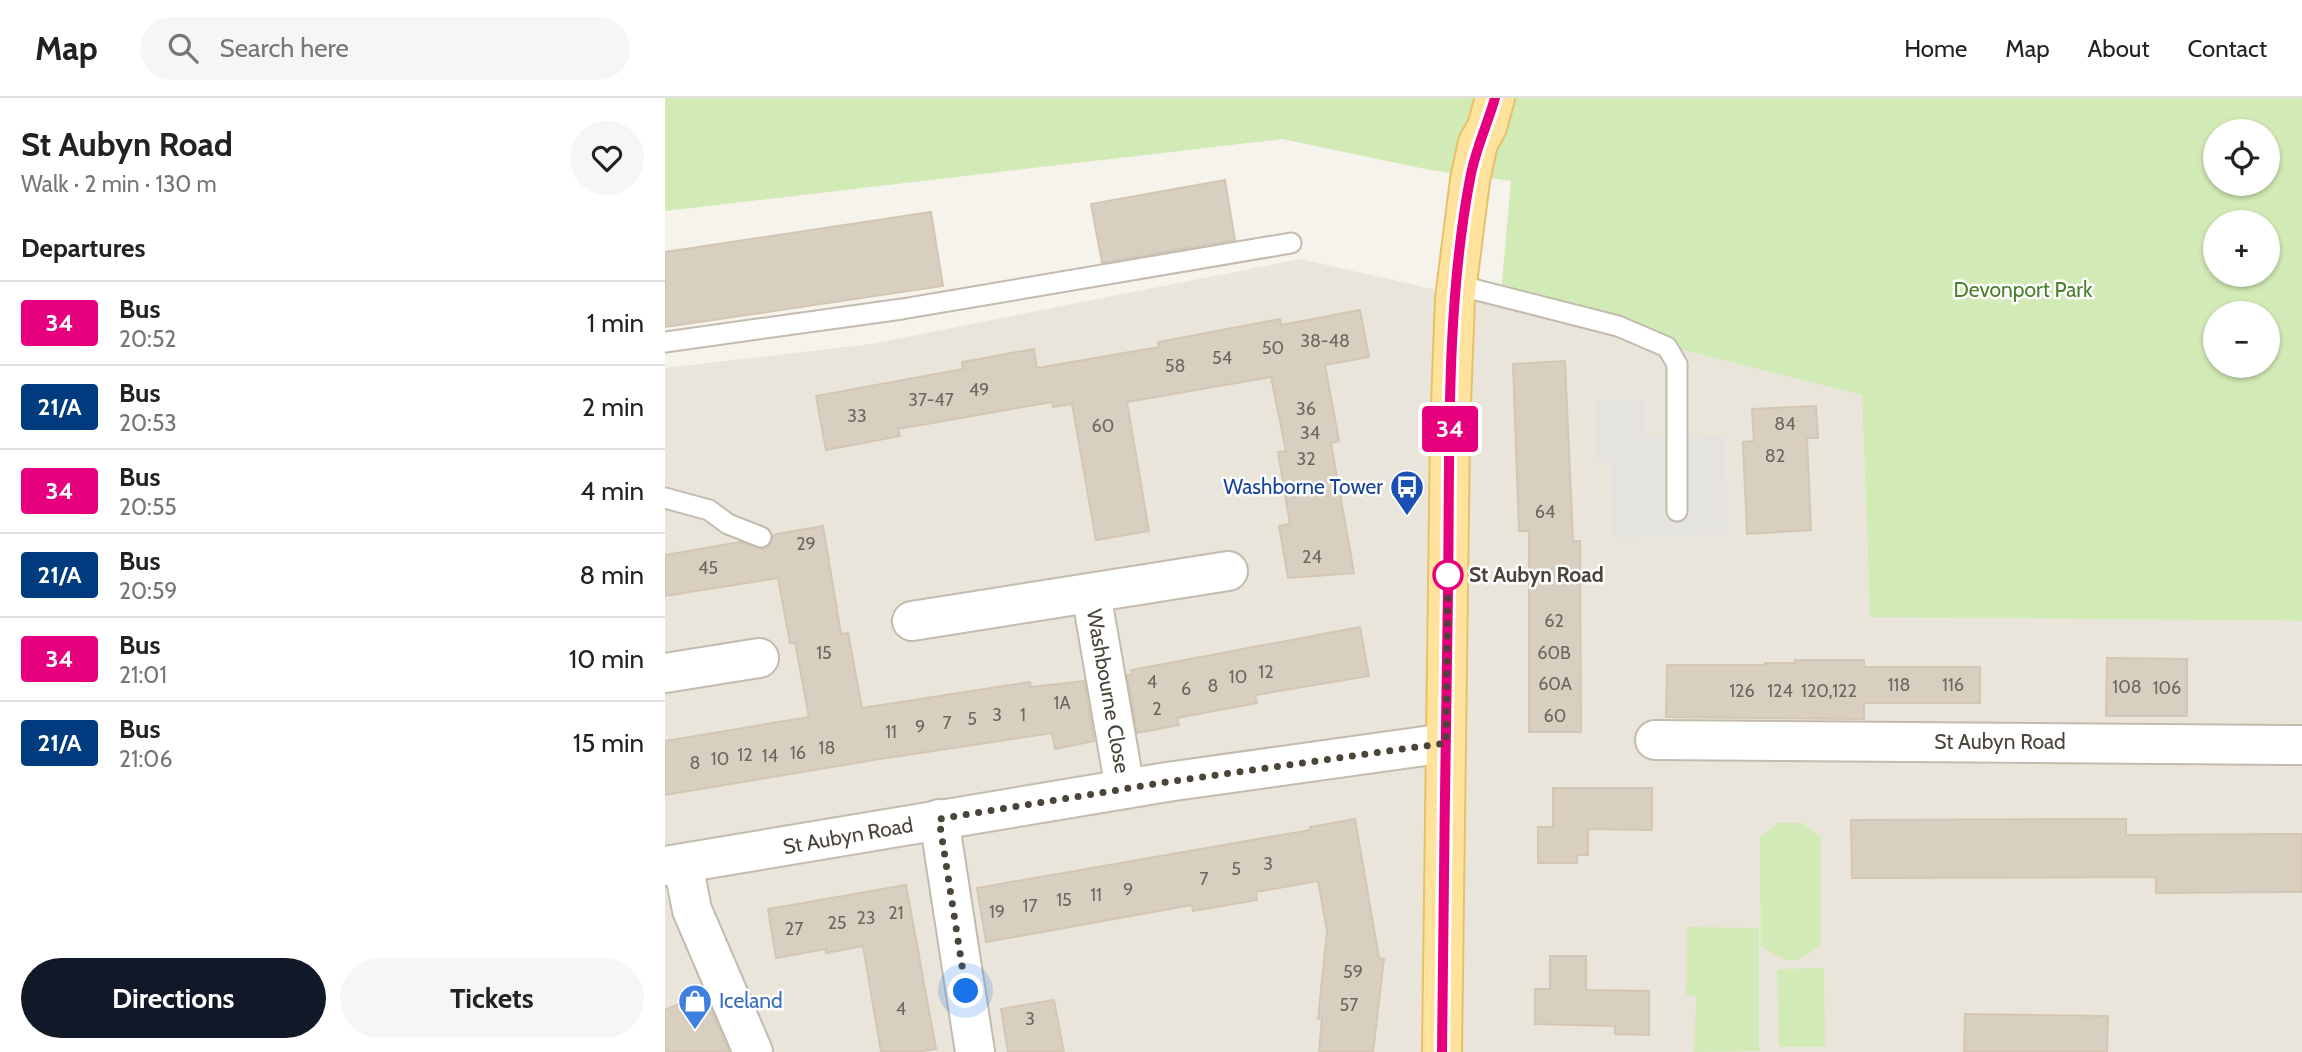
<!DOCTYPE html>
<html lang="en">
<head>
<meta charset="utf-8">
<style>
	:root { --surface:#fff; --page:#f6f6f6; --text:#222; --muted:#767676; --line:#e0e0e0; --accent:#111827 }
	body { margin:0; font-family:Cabin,sans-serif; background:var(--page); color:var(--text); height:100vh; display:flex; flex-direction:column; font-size:26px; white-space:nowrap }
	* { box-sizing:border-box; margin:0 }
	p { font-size:23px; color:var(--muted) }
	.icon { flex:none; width:38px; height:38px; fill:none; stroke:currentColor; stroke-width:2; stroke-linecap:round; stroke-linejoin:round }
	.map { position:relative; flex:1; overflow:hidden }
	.details { display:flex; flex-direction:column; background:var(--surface); width:665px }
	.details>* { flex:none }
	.badge { padding:0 14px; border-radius:5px; font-size:24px; line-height:46px }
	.controls { position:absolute; left:1538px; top:21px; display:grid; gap:14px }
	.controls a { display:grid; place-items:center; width:77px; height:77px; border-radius:50%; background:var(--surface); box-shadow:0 2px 5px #0004; font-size:35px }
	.you { position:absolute; width:35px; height:35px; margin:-18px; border:5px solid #fff; border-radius:50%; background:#1a73e8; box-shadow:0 0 0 10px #1a73e833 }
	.map>.badge { position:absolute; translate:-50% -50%; box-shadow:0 0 0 4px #fff }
	h2 { padding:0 21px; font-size:26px; line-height:63px }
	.round { display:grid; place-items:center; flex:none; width:74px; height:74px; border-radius:37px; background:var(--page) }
	.summary { display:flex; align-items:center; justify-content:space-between; height:119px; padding:0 21px }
	h1 { font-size:33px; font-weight:800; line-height:52px }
	.action { display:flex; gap:14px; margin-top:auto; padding:14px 21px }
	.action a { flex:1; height:80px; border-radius:42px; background:var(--accent); color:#fff; font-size:28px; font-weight:800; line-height:80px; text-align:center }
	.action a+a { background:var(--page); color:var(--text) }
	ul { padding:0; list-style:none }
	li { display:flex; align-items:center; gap:21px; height:84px; padding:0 21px; border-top:2px solid var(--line) }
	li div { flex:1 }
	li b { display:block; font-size:26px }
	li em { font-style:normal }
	li .badge { min-width:77px; font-weight:700; text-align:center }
	header { display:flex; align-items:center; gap:42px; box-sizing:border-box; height:98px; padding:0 35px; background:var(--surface); border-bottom:2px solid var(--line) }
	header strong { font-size:33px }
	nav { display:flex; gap:38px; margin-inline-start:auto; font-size:24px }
	.search { width:490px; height:63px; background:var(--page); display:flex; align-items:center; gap:18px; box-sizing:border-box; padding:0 24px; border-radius:38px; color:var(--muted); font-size:26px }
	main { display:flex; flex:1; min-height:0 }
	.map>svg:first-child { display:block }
</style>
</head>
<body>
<header>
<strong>Map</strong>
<div class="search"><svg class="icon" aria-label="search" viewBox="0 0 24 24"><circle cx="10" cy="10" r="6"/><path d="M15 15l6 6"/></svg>Search here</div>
<nav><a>Home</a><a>Map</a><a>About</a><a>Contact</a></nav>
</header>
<main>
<section class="details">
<div class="summary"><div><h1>St Aubyn Road</h1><p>Walk · 2 min · 130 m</p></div><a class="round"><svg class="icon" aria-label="heart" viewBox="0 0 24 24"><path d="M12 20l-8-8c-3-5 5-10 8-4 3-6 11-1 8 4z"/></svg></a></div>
<h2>Departures</h2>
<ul>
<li><span class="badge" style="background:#e6007e;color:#fff">34</span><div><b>Bus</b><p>20:52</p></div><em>1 min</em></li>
<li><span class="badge" style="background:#003b80;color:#fff">21/A</span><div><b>Bus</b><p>20:53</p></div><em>2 min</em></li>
<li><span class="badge" style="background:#e6007e;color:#fff">34</span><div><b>Bus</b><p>20:55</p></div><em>4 min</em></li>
<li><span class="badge" style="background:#003b80;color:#fff">21/A</span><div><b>Bus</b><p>20:59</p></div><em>8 min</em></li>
<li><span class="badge" style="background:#e6007e;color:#fff">34</span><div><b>Bus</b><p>21:01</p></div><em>10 min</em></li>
<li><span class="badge" style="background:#003b80;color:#fff">21/A</span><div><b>Bus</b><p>21:06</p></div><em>15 min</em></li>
</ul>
<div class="action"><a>Directions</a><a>Tickets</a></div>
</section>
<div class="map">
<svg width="1637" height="954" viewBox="0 0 1637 954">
	<rect width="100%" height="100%" fill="#f6f3ec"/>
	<path fill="#eae5da" d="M 635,161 L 835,206 L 1197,297 L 1205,519 L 1637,523 L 1637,954 L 0,954 L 0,270 L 206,246 Z"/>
	<g fill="#d2eab5" fill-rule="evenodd">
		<path d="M 0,0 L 1637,0 L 1637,523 L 1205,519 L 1197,297 L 835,206 L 846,83 L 765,72 L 617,41 L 0,113 ZM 1550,33 L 1603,33 L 1603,86 L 1550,86 ZM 1550,124 L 1603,124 L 1603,177 L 1550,177 ZM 1550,215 L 1603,215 L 1603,268 L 1550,268 Z"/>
		<path d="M 1112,725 L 1137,725 L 1156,739 L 1156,847 C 1129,867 1124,868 1096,847 L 1095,739 Z"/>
		<path d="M 1022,829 L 1094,830 L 1094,953 L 1029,954 L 1031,899 L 1021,897 Z"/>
		<path d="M 1159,870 L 1160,949 L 1114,949 L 1112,871 Z"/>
	</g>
	<path fill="#e5e3e0" d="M 979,301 L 980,340 L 1059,338 L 1062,436 L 948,440 L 946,361 L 932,361 L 931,302 Z"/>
	<g fill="#d8cfc1" stroke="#d3c7b4" stroke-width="2">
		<path d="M 560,82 L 570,142 L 437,165 L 426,106 Z"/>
		<path d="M 266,114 L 278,188 L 0,229 L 0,154 Z"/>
		<path d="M 695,212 L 704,259 L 660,267 L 674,343 L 666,345 L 689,475 L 623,480 L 614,428 L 625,426 L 613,354 L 621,353 L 606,279 L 462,304 L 484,433 L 431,442 L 407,306 L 388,309 L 387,304 L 233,331 L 235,338 L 161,352 L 151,298 L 298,271 L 297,264 L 369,251 L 372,270 L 494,249 L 493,244 L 615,221 L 616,227 Z"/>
		<path d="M 900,263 L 908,443 L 915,443 L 916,634 L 864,634 L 864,433 L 854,433 L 848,266 Z"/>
		<path d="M 1151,308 L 1153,340 L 1142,340 L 1146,432 L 1082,436 L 1078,344 L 1089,343 L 1087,311 Z"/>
		<path d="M 158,428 L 176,536 L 183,535 L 197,610 L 365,584 L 366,589 L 419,583 L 429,643 L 390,651 L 387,635 L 215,661 L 0,697 L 0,643 L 144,619 L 130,545 L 125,545 L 113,480 L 0,498 L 0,457 L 75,444 L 98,451 L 104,448 L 108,438 L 112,436 Z"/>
		<path d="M 695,529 L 704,578 L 590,597 L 592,605 L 512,620 L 514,627 L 472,635 L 462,577 L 467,577 L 466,572 Z"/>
		<path d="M 1442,560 L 1522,561 L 1522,618 L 1441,618 Z"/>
		<path d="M 1130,562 L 1199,562 L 1199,569 L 1315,569 L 1315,605 L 1199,605 L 1199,621 L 1001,619 L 1002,567 L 1100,567 L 1100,565 L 1130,565 Z"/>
		<path d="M 888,690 L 987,690 L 987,732 L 923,731 L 923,757 L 912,757 L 912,765 L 873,765 L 873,729 L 888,729 Z"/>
		<path d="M 690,721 L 714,860 L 719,861 L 708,954 L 654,954 L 657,921 L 653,921 L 662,833 L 653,783 L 591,794 L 592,802 L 528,813 L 527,807 L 321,844 L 312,790 L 645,732 L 645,729 Z"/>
		<path d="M 1461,721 L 1461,737 L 1637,736 L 1637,794 L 1491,795 L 1491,779 L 1187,780 L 1186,722 Z"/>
		<path d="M 241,787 L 271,951 L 252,954 L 216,954 L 198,848 L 161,855 L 161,851 L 111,860 L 103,811 Z"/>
		<path d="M 885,858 L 921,858 L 921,892 L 984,893 L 984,937 L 950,936 L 950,928 L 870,926 L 870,891 L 885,891 Z"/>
		<path d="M 39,895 L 64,954 L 0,954 L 0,912 Z"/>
		<path d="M 389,902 L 399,954 L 343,954 L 336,911 Z"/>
		<path d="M 1300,916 L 1443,918 L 1442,954 L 1299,954 Z"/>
	</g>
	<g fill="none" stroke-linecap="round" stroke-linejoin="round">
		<g stroke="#c2bbae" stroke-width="23">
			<g id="service">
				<path d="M 792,187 L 953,228 L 1002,249 L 1012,266 L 1012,413"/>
				<path d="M 0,244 L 237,211 L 626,145"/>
				<path d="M 0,400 L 44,412 L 63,426 L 96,439"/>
			</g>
		</g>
		<g stroke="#c2bbae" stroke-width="42">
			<g id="minor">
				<path d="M 426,495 L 460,691"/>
				<path d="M 247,523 L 563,473"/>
				<path d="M 0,575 L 94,560"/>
				<path d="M 990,642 L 1637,647"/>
				<path d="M 274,721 L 310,954"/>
				<path d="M 18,766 L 27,812 L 88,954"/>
				<path d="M 0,768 L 502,684 L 781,645"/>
			</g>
		</g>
		<g stroke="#e6c16a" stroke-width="42">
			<path id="primary" d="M 777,954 L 785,333 L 790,201 L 805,82 L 813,45 L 822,29 L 830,0"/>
		</g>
		<use href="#service" stroke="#fff" stroke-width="19"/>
		<use href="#minor" stroke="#fff" stroke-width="38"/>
		<use href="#primary" stroke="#ffe39c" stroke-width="38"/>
	</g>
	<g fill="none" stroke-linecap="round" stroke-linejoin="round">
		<g stroke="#fff" stroke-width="16">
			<path id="line" d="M 777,954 C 778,800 781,647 783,493 C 785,359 780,212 805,81 C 810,52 822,28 830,0"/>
		</g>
		<use href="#line" stroke="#e6007e" stroke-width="10"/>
		<path stroke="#4b4439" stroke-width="7" stroke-dasharray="0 12.6" d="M 301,893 L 274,721 L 502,684 L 781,645 L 783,477"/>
	</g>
	<defs>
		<g id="bus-pin" transform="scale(1.75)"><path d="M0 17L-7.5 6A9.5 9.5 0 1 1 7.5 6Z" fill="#1a4fb4" stroke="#fff"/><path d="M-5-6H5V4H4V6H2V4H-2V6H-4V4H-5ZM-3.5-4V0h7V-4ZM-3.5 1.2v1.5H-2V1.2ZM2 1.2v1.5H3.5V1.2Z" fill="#fff"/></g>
		<g id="shop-pin" transform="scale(1.75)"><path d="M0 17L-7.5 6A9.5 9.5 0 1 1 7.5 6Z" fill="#3f7fe0" stroke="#fff"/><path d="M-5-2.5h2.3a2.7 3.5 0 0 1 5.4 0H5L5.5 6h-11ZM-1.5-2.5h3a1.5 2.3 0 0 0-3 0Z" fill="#fff"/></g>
	</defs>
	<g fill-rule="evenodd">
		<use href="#bus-pin" x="742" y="389"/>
		<use href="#shop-pin" x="30" y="903"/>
	</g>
	<circle fill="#fff" stroke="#e6007e" stroke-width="3.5" cx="783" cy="477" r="14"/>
	<g text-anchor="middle" stroke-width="5" stroke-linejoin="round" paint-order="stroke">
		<g font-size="18" fill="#6e675b">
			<text x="660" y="249">38-48</text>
			<text x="608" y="256">50</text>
			<text x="557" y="266">54</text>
			<text x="510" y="274">58</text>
			<text x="314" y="298">49</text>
			<text x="266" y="308">37-47</text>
			<text x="641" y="317">36</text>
			<text x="192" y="324">33</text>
			<text x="1120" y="332">84</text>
			<text x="438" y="334">60</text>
			<text x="645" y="341">34</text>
			<text x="1110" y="364">82</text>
			<text x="641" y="367">32</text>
			<text x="880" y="420">64</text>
			<text x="141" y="452">29</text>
			<text x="647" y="465">24</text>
			<text x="43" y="476">45</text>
			<text x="889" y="529">62</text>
			<text x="159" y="561">15</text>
			<text x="889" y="561">60B</text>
			<text x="601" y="580">12</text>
			<text x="573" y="585">10</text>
			<text x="487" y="590">4</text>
			<text x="890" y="592">60A</text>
			<text x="1234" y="593">118</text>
			<text x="1288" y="593">116</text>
			<text x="548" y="594">8</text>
			<text x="1462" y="595">108</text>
			<text x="1502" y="596">106</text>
			<text x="521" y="597">6</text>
			<text x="1077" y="599">126</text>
			<text x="1115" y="599">124</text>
			<text x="1164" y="599">120,122</text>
			<text x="397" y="611">1A</text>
			<text x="492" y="617">2</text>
			<text x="332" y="623">3</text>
			<text x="358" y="623">1</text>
			<text x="890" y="624">60</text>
			<text x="307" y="627">5</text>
			<text x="282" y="631">7</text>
			<text x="255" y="635">9</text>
			<text x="226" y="640">11</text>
			<text x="162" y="656">18</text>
			<text x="133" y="661">16</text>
			<text x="80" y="663">12</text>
			<text x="105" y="664">14</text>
			<text x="55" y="667">10</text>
			<text x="30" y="671">8</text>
			<text x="603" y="772">3</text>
			<text x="571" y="777">5</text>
			<text x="539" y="787">7</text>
			<text x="463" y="798">9</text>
			<text x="431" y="803">11</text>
			<text x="399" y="808">15</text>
			<text x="365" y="814">17</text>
			<text x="332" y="820">19</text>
			<text x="231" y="821">21</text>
			<text x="201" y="826">23</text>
			<text x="172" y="831">25</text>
			<text x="129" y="837">27</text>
			<text x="688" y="880">59</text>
			<text x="684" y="913">57</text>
			<text x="236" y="917">4</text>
			<text x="365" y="927">3</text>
		</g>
		<g font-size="21" fill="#4a7f2a" stroke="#fff">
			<text x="1358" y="199">Devonport Park</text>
		</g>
		<g font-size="21" fill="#164399" stroke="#fff" text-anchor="end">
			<text x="718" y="396">Washborne Tower</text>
		</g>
		<g font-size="21" font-weight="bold" fill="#4b4439" stroke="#fff" text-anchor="start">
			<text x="804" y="484">St Aubyn Road</text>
		</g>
		<g font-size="21" fill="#4b4439" stroke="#fff">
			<text transform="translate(443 593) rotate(80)" y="7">Washbourne Close</text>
			<text x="1335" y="651">St Aubyn Road</text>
			<text transform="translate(183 738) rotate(-10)" y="7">St Aubyn Road</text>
		</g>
		<g font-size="21" fill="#366cbe" stroke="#fff" text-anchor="start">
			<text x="54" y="910">Iceland</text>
		</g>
	</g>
</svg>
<div class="controls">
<a><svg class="icon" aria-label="locate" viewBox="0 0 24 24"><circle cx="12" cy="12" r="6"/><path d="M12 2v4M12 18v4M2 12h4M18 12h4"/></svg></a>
<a>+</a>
<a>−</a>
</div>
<div class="you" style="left:301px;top:893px"></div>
<b class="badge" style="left:785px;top:331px;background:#e6007e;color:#fff">34</b>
</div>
</main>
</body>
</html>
